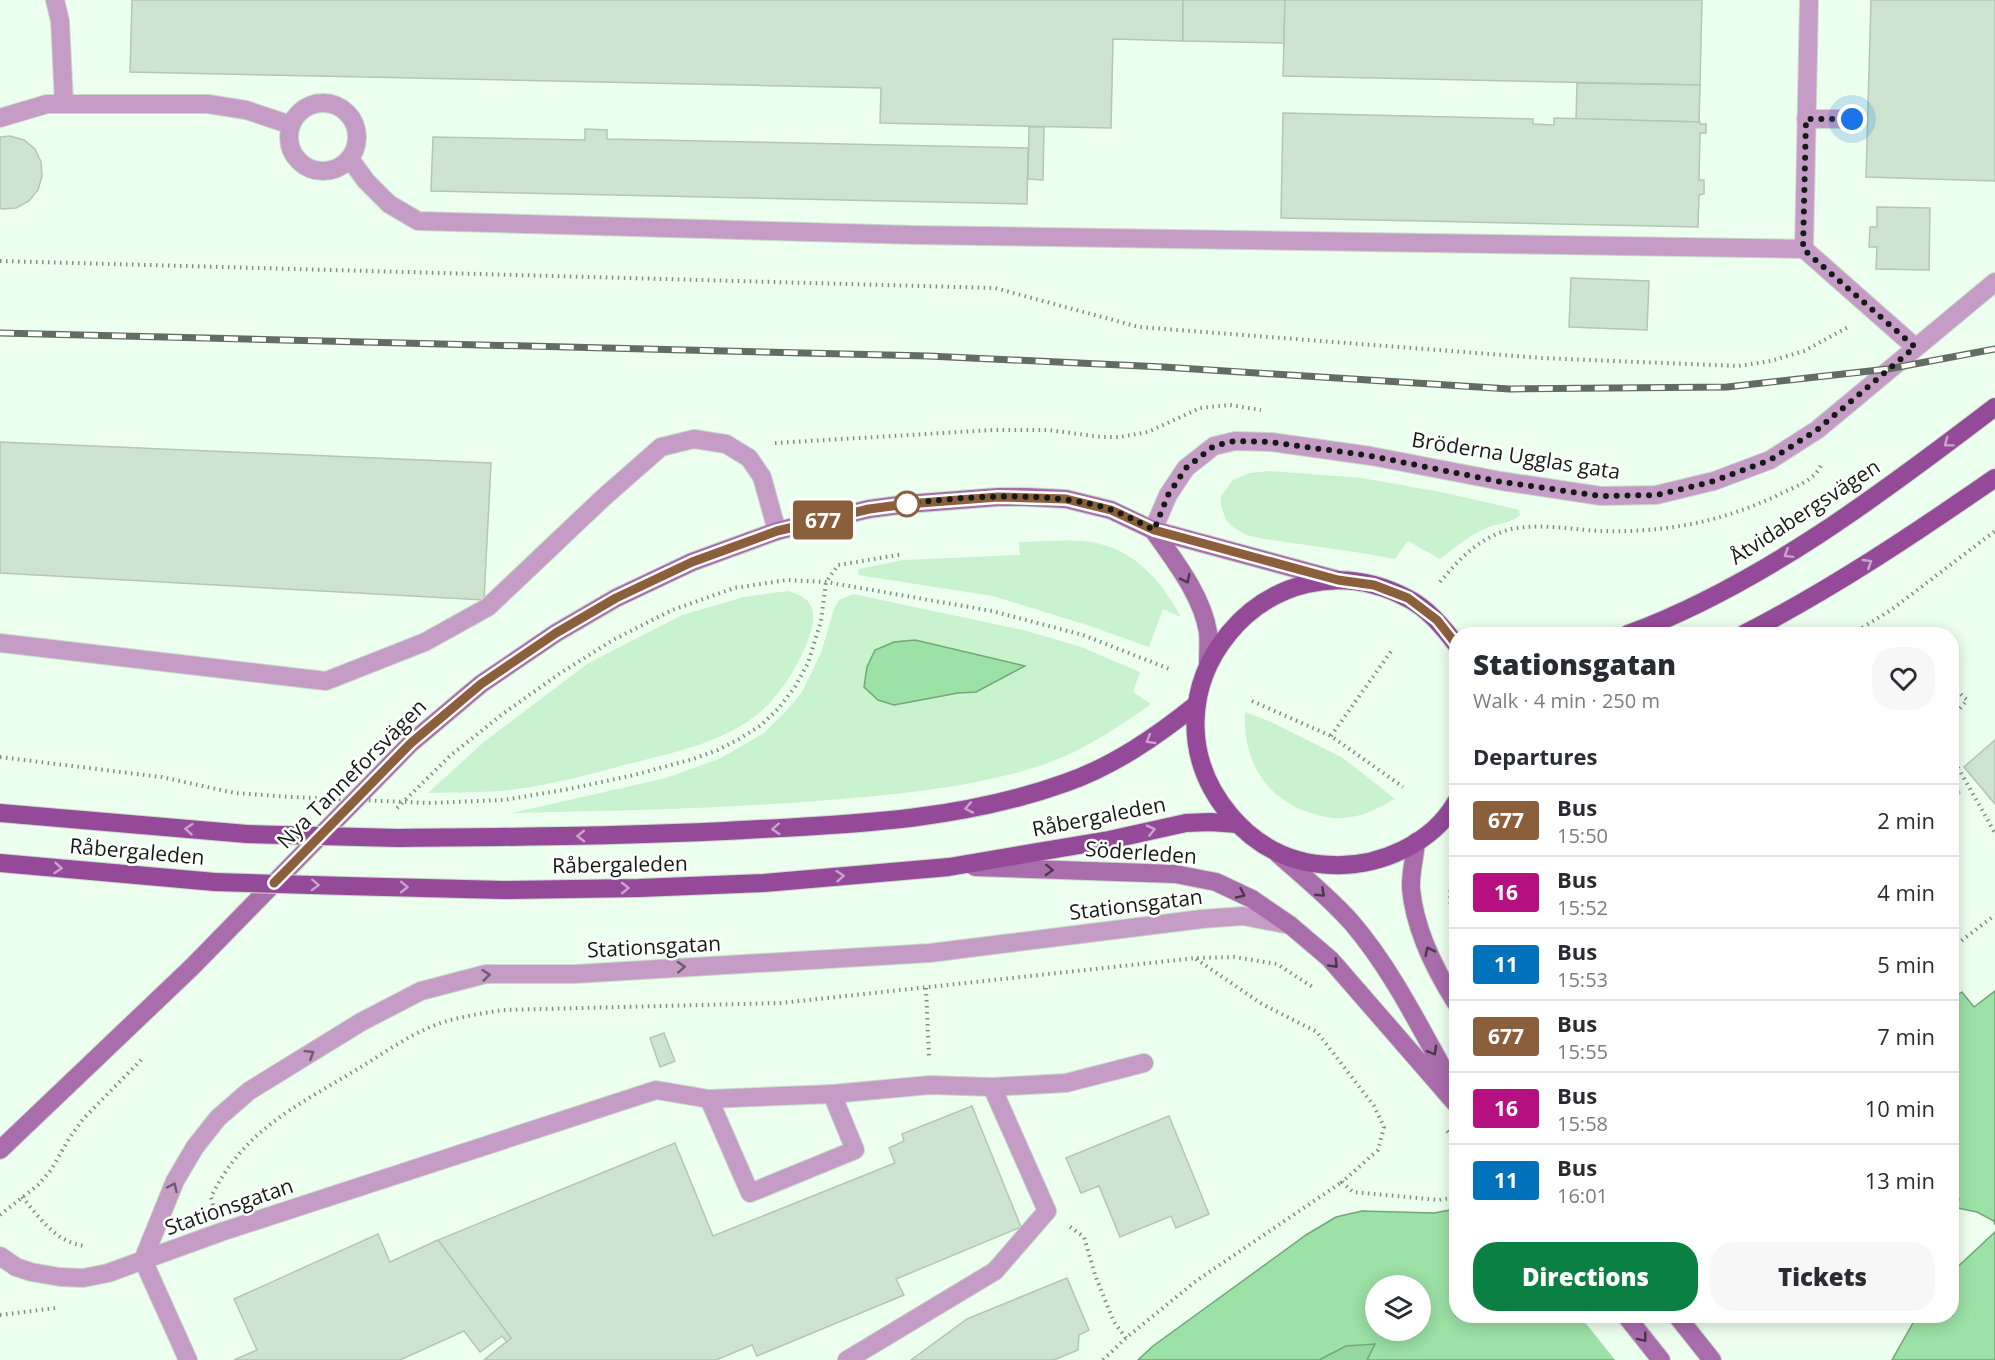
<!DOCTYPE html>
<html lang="en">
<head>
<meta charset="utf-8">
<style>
	:root { --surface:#fff; --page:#f7f7f7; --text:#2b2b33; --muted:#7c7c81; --line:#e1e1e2; --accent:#0b8043 }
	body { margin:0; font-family:"Open Sans",sans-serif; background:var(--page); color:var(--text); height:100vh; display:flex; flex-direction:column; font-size:22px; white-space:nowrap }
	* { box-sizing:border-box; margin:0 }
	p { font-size:20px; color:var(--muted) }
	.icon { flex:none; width:33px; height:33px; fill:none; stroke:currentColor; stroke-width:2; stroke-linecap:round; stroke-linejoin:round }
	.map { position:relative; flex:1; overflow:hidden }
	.side { position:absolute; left:1449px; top:627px; width:510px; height:696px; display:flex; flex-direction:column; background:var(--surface); border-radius:24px; box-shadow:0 3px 15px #0003 }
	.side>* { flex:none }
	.badge { padding:0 12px; border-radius:4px; font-size:21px; line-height:39px }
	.buttons { position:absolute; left:1365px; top:1275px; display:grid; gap:12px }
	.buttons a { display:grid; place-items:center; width:66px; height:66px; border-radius:50%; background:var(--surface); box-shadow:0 3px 15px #0003; font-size:30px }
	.you { position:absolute; width:30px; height:30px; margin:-15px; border:4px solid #fff; border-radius:50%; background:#1a73e8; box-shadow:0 0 0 9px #1a73e833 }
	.map>.badge { position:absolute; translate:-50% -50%; box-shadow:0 0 0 3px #fff }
	h2 { padding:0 24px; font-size:22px; line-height:54px }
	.round { display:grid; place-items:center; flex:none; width:63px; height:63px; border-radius:24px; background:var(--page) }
	.headline { display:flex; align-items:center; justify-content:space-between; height:102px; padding:0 24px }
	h1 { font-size:28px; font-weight:800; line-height:45px }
	.button { display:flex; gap:12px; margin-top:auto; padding:12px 24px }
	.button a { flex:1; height:69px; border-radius:24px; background:var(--accent); color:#fff; font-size:24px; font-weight:800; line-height:69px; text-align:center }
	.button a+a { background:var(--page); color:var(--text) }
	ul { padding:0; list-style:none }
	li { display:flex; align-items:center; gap:18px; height:72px; padding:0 24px; border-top:2px solid var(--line) }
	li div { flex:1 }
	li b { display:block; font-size:22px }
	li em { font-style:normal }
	li .badge { min-width:66px; font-weight:700; text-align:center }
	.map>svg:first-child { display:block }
</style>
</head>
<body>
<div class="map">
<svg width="1995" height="1360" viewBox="0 0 1995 1360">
	<rect width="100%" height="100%" fill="#edffee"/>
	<g fill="#c9f3ce" fill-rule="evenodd">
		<path d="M 1270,471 L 1362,478 L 1446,493 L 1519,510 L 1520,515 C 1511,523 1500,523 1489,527 C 1471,534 1455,547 1440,559 L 1408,541 L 1395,559 L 1362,553 L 1264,539 L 1247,535 L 1234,528 L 1226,520 L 1221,506 L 1221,496 L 1233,480 L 1249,473 Z"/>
		<path d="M 1019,542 C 1047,542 1080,537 1107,546 C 1141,557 1164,586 1181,617 L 1163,609 L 1149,647 L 1090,626 L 993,596 L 858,575 L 859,569 L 903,560 L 1020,555 Z"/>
		<path d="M 788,591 C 811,598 817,607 811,631 C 803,660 778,700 754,717 C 720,742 680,751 640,761 C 597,772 554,785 510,790 C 483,793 456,792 428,793 L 485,741 L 587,664 L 682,615 L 744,597 Z"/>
		<path d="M 853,594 L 1027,631 L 1081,647 L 1140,672 L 1133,692 L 1151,704 C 1117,728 1077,755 1036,767 C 965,789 890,795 816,801 C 715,809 613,811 512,813 L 666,778 L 721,758 L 764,733 L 788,709 L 802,692 L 821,653 L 834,609 L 839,600 ZM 915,640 L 1024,665 L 1024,666 L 976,692 L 958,693 L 894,705 L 878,700 L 875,650 L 894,642 Z"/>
		<path d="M 1245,712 L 1269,721 L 1343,758 L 1395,799 C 1379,808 1362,817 1343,818 C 1332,819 1321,816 1311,813 C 1264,798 1243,760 1245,712 Z"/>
	</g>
	<path fill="#94d89e" d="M 1376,1344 L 1367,1360 L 1319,1360 L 1346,1346 Z"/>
	<g fill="#9ce1a6" stroke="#73a67a" stroke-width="1.5" fill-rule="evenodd">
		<path d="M 915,640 L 1025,666 L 976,692 L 958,693 L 894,705 L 878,700 L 864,687 L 867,667 L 875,650 L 894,642 Z"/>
		<path d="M 1995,991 L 1995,1225 L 1994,1221 L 1977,1212 L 1952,1207 L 1952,999 L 1962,992 L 1974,1007 Z"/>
		<path d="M 1456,1209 L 1456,1316 L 1719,1316 L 1664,1360 L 1367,1360 L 1375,1344 L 1346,1346 L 1319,1360 L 1138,1360 L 1153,1346 L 1306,1235 L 1336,1217 L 1362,1211 L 1434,1213 ZM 1376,1286 L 1420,1286 L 1420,1330 L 1376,1330 Z"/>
		<path d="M 1995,1232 L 1995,1360 L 1892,1360 L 1917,1316 L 1952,1316 L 1952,1272 Z"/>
	</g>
	<path fill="#edffee" d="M 1580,1316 L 1718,1316 L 1720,1319 L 1669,1360 L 1615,1360 Z"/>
	<g fill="#cee4d1" stroke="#b2c7b4" stroke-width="1.5">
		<path d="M 132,0 L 1183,0 L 1183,41 L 1113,39 L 1111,128 L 880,123 L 881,88 L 130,72 Z"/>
		<path d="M 1183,0 L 1285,0 L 1284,43 L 1183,41 Z"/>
		<path d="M 1285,0 L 1702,0 L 1700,85 L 1283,76 Z"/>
		<path d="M 1871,0 L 1995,0 L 1995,181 L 1866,177 Z"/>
		<path d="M 1577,83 L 1700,85 L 1699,122 L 1576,119 Z"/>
		<path d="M 1283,113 L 1533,119 L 1533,124 L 1554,125 L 1554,118 L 1700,122 L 1700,124 L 1706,124 L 1706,133 L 1700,133 L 1699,180 L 1704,180 L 1704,194 L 1699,195 L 1698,227 L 1281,218 Z"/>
		<path d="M 1029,127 L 1044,127 L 1043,180 L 1028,179 Z"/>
		<path d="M 585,129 L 607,130 L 607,139 L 1028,148 L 1027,204 L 431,191 L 433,137 L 585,140 Z"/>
		<path d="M 10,136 L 24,140 L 35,149 L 41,162 L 42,176 L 38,190 L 29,201 L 16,208 L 2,209 L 0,208 L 0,137 Z"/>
		<path d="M 1877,207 L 1930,208 L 1929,270 L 1876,269 L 1877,247 L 1869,247 L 1870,227 L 1877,227 Z"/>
		<path d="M 1571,278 L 1649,281 L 1647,330 L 1569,327 Z"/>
		<path d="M 0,442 L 491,463 L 484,600 L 0,573 Z"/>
		<path d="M 1995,740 L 1995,804 L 1964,767 Z"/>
		<path d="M 1952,778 L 1960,793 L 1952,798 Z"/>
		<path d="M 664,1033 L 675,1061 L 660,1067 L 650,1038 Z"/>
		<path d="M 972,1106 L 1021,1227 L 896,1279 L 904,1295 L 757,1356 L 752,1345 L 716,1360 L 484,1360 L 511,1338 L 438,1240 L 675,1143 L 713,1236 L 895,1163 L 889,1148 L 904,1141 L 902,1134 Z"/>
		<path d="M 1169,1116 L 1209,1214 L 1176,1228 L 1171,1216 L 1120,1237 L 1099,1186 L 1081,1193 L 1066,1158 Z"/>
		<path d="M 378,1234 L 390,1262 L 438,1240 L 511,1338 L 507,1342 L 502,1336 L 480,1352 L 464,1331 L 400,1360 L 234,1360 L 257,1350 L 234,1299 Z"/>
		<path d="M 1067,1278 L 1089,1330 L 1079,1335 L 1078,1350 L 1054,1360 L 911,1360 L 967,1319 Z"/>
	</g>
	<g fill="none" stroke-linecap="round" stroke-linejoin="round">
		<g stroke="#cadbcb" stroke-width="20">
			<g id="service">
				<path d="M 55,0 L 60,21 L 64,103"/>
				<circle cx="323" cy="137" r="34"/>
				<path d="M 0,118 L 47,104 L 208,104 L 246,110 L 291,125"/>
				<path d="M 1806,119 L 1852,119"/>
				<path d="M 350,159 L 366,181 L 389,204 L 418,221 L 915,235 L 1804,249 L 1809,0"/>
				<path d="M 1804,249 L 1915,347"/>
				<path d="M 0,643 L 326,681 L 425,642 L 488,607 L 603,498 L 661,447 L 694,439 L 726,444 L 749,458 L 762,477 L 777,531"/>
				<path d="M 832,1094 L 930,1085 L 992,1087 L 1066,1083 L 1144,1063"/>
				<path d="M 847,1360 L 995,1271 L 1047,1211 L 992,1087"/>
			</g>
		</g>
		<g stroke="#cadbcb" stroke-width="20">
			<g id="minor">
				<path d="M 1153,530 L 1168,495 L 1186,468 L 1214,446 L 1235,441 L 1271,442 L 1371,456 L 1501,481 L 1601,496 L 1656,495 L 1714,481 L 1770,460 L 1817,430 L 1995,282"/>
				<path d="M 0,1256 L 16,1267 L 31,1272 L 60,1277 L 83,1278 L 108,1273 L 221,1232 L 656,1090 L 709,1099 L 832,1094 L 855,1150 L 750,1193 L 709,1099"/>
				<path d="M 188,1360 L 143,1260 L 175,1181 L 195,1147 L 218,1118 L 249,1091 L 361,1022 L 421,991 L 486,974 L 575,974 L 930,953 L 1202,919 L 1243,916 L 1290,925"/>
			</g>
		</g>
		<g stroke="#cadbcb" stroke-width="20">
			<g id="secondary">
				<path d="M 1153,530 C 1174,560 1202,595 1208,632 C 1209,643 1208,654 1208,665"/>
				<path d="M 1416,842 C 1415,857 1410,874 1411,889 C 1415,930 1435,970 1456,1003"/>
				<path d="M 1278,854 C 1303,876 1330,898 1352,923 C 1394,972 1423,1034 1455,1090"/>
				<path d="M 975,867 L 1175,874 L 1216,882 L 1252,899 L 1290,925 L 1330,959 L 1456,1104"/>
				<path d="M 0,1150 L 192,967 L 411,743 L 481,684 L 556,633 L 616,598 L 692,562 L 777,531 L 869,509 L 907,504 L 998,497 L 1026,497 L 1066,499 L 1111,510 L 1153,530 L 1338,580"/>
				<path d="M 1626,1316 L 1661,1360"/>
				<path d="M 1677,1316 L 1712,1360"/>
			</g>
		</g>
		<g stroke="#cadbcb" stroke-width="20">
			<g id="primary">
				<path d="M 1628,634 C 1759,586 1884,492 1995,407"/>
				<path d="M 1744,634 C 1832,589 1914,534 1995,478"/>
				<path d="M 1456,644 C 1442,626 1427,608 1407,598 C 1268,525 1129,694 1230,815 C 1257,847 1291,864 1332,865 C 1379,867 1432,844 1456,802"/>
				<path d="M 0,813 L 247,834"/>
				<path d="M 398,838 C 519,837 640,836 761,829 C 865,824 967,818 1065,783 C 1114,766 1157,736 1197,704"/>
				<path d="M 0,863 L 215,882"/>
				<path d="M 346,886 L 503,890 L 639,888 L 764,883 L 949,867 L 1109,840 L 1186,823 L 1210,822 L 1238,824"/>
			</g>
		</g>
		<g stroke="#818e82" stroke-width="4" stroke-dasharray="1.5 4.5" stroke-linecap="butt">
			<path d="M 0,261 L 995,288 L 1139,327 L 1542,358 L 1738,366 L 1771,361 L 1804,351 L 1848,327"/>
			<path d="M 775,443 L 993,430 L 1048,430 L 1102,437 L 1120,437 L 1148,432 L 1200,408 L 1230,405 L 1261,410"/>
			<path d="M 1440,582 C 1460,558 1481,536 1512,529 C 1542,523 1573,530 1603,531 C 1665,533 1725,521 1780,494 C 1796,486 1817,480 1822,462"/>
			<path d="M 1852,634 L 1891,610 L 1995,531"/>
			<path d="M 1952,686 L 1967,700 L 1952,718"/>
			<path d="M 1252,701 L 1331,736 L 1403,787"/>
			<path d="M 1331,736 L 1392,650"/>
			<path d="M 0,757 L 161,777 L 235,793 L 291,797"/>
			<path d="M 1952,757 L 1995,833"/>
			<path d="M 429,803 L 504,800 L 569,789 L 634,775 L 693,759 L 718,750 L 739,739 L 760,726 L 778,709 L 795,687 L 808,663 L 821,621 L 826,582 L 838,565 L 903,554"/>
			<path d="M 397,808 L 451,755 L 504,713 L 559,674 L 613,640 L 672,610 L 734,588 L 787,580 L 826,582 L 992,611 L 1083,635 L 1172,670"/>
			<path d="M 1456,867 C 1446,890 1451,912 1456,935"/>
			<path d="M 1952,948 L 1995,915"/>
			<path d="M 1196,959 L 1262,1004 L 1317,1032 L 1374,1106 L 1384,1127 L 1378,1150 L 1342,1182 L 1353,1192 L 1439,1200 L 1456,1197"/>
			<path d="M 926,988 L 929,1057"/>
			<path d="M 1447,1131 L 1456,1142"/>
			<path d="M 22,1197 C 41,1219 56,1243 86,1246"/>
			<path d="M 1952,1199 L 1960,1200"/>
			<path d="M 213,1205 L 211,1197 C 244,1130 295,1107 356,1070 C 381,1055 407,1036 435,1025 C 457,1017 479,1014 502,1010 L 781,1003 L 1196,958 L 1234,957 L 1277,964 L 1314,988"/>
			<path d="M 0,1215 L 38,1185 L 51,1170 L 70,1137 L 84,1118 L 144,1057"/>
			<path d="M 1070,1227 L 1084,1237 L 1095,1275 L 1114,1322 L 1126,1338"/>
			<path d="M 0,1315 L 56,1308"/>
			<path d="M 1103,1360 L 1126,1338 L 1196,1281 L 1342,1182"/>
		</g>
		<use href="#service" stroke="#c59cc6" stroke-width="18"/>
		<use href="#minor" stroke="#c59cc6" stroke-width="18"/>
		<use href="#secondary" stroke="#a96dac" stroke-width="18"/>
		<use href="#primary" stroke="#944a98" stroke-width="18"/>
		<g stroke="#616c62" stroke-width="7">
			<path id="rail" d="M 0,333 L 928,356 L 1163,367 L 1510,389 L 1727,387 L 1888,369 L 1995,349"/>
		</g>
		<use href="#rail" stroke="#fff" stroke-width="4.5" stroke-dasharray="14" stroke-linecap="butt"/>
		<g stroke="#cadbcb" stroke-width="20" stroke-linecap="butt">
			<g id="primary-bridge">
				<path d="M 247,834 L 398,838"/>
				<path d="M 215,882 L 346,886"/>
			</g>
		</g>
		<path stroke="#818e82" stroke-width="4" stroke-dasharray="1.5 4.5" stroke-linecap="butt" d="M 291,797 L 429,803"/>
		<use href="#primary-bridge" stroke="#944a98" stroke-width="18"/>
	</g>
	<defs><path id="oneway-chevron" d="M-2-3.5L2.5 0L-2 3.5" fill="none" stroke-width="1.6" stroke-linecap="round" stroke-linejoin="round" transform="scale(1.5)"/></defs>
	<g stroke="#caa4cc">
		<use href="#oneway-chevron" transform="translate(1948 443) rotate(143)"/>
		<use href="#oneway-chevron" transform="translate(1788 554) rotate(148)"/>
		<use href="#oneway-chevron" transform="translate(1868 563) rotate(-31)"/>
		<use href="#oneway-chevron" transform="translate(1150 740) rotate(149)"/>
		<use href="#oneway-chevron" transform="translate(969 808) rotate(169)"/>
		<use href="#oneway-chevron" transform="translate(189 829) rotate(-175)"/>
		<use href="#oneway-chevron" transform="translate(776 829) rotate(177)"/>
		<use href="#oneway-chevron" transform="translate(1151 830) rotate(-13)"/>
		<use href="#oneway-chevron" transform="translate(581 836) rotate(179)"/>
		<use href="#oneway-chevron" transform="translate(58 868) rotate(5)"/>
		<use href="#oneway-chevron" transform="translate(840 876) rotate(-5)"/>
		<use href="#oneway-chevron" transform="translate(315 885) rotate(2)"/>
		<use href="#oneway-chevron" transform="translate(404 887) rotate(1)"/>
		<use href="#oneway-chevron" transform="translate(625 888) rotate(-1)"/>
	</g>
	<g stroke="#48384a">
		<use href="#oneway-chevron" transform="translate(1186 579) rotate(63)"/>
		<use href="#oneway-chevron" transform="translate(1049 870) rotate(2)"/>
		<use href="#oneway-chevron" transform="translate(1321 893) rotate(44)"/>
		<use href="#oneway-chevron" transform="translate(1241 894) rotate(25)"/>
		<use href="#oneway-chevron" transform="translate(1429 951) rotate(-116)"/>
		<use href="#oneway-chevron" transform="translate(1334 964) rotate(46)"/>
		<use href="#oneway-chevron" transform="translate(1433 1051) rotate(60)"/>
		<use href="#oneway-chevron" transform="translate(1643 1338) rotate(52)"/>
	</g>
	<g stroke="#6c5c6e">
		<use href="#oneway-chevron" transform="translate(681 967) rotate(-3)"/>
		<use href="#oneway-chevron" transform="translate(486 975) rotate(-6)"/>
		<use href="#oneway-chevron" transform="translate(310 1054) rotate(-32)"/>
		<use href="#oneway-chevron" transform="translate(173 1187) rotate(-65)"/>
	</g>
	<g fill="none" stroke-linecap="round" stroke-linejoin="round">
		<g stroke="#fff" stroke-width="14">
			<path id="line" d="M 274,883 L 411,743 L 481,684 L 556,633 L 616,598 L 692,562 L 777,531 L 869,509 L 907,504 L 998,497 L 1066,499 L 1111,510 L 1154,530 L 1338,580 L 1374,585 L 1408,598 L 1437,620 L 1456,644"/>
		</g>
		<use href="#line" stroke="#8b5e3c" stroke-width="9"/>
		<path stroke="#141c15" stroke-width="6" stroke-dasharray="0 10.8" d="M 907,504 C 964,496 1057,490 1112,510 C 1126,515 1140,523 1154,530 L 1168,495 L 1186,468 L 1214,446 L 1235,441 L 1271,442 L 1371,456 L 1502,482 L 1601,496 L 1656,495 L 1695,486 L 1714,481 L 1770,460 L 1817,430 L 1915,347 L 1803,249 L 1806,119 L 1852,119"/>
	</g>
	<circle fill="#fff" stroke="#8b5e3c" stroke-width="3" cx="907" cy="504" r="12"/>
	<g text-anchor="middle" stroke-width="5" stroke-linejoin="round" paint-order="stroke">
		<g font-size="21" fill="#141c15" stroke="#fff">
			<text transform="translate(1516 456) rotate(9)" y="7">Bröderna Ugglas gata</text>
			<text transform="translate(1805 512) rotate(-33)" y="7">Åtvidabergsvägen</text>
			<text transform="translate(352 774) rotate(-45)" y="7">Nya Tanneforsvägen</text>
			<text transform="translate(1099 817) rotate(-11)" y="7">Råbergaleden</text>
			<text transform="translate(137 852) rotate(5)" y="7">Råbergaleden</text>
			<text transform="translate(1141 853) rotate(4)" y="7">Söderleden</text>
			<text transform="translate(620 865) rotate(-1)" y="7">Råbergaleden</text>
			<text transform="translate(1136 905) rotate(-7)" y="7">Stationsgatan</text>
			<text transform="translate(654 947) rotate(-3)" y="7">Stationsgatan</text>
			<text transform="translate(229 1207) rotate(-19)" y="7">Stationsgatan</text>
		</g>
	</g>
</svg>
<div class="buttons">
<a><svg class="icon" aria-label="layers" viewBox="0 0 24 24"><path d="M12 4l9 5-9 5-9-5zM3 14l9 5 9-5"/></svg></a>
</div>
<div class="you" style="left:1852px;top:119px"></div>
<b class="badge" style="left:823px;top:520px;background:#8b5e3c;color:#fff">677</b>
<section class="side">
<div class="headline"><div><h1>Stationsgatan</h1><p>Walk · 4 min · 250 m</p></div><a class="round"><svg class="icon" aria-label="heart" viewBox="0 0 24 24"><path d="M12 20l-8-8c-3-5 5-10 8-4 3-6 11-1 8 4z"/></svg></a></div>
<h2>Departures</h2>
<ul>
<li><span class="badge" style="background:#8b5e3c;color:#fff">677</span><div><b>Bus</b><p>15:50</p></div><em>2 min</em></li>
<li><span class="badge" style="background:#b60f80;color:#fff">16</span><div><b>Bus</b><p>15:52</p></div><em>4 min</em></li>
<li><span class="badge" style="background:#0072bc;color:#fff">11</span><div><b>Bus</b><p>15:53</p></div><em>5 min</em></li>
<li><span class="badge" style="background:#8b5e3c;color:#fff">677</span><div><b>Bus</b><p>15:55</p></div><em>7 min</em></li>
<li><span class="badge" style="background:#b60f80;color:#fff">16</span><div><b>Bus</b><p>15:58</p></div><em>10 min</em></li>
<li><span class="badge" style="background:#0072bc;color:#fff">11</span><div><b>Bus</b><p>16:01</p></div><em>13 min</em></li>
</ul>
<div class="button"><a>Directions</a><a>Tickets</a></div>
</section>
</div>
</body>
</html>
